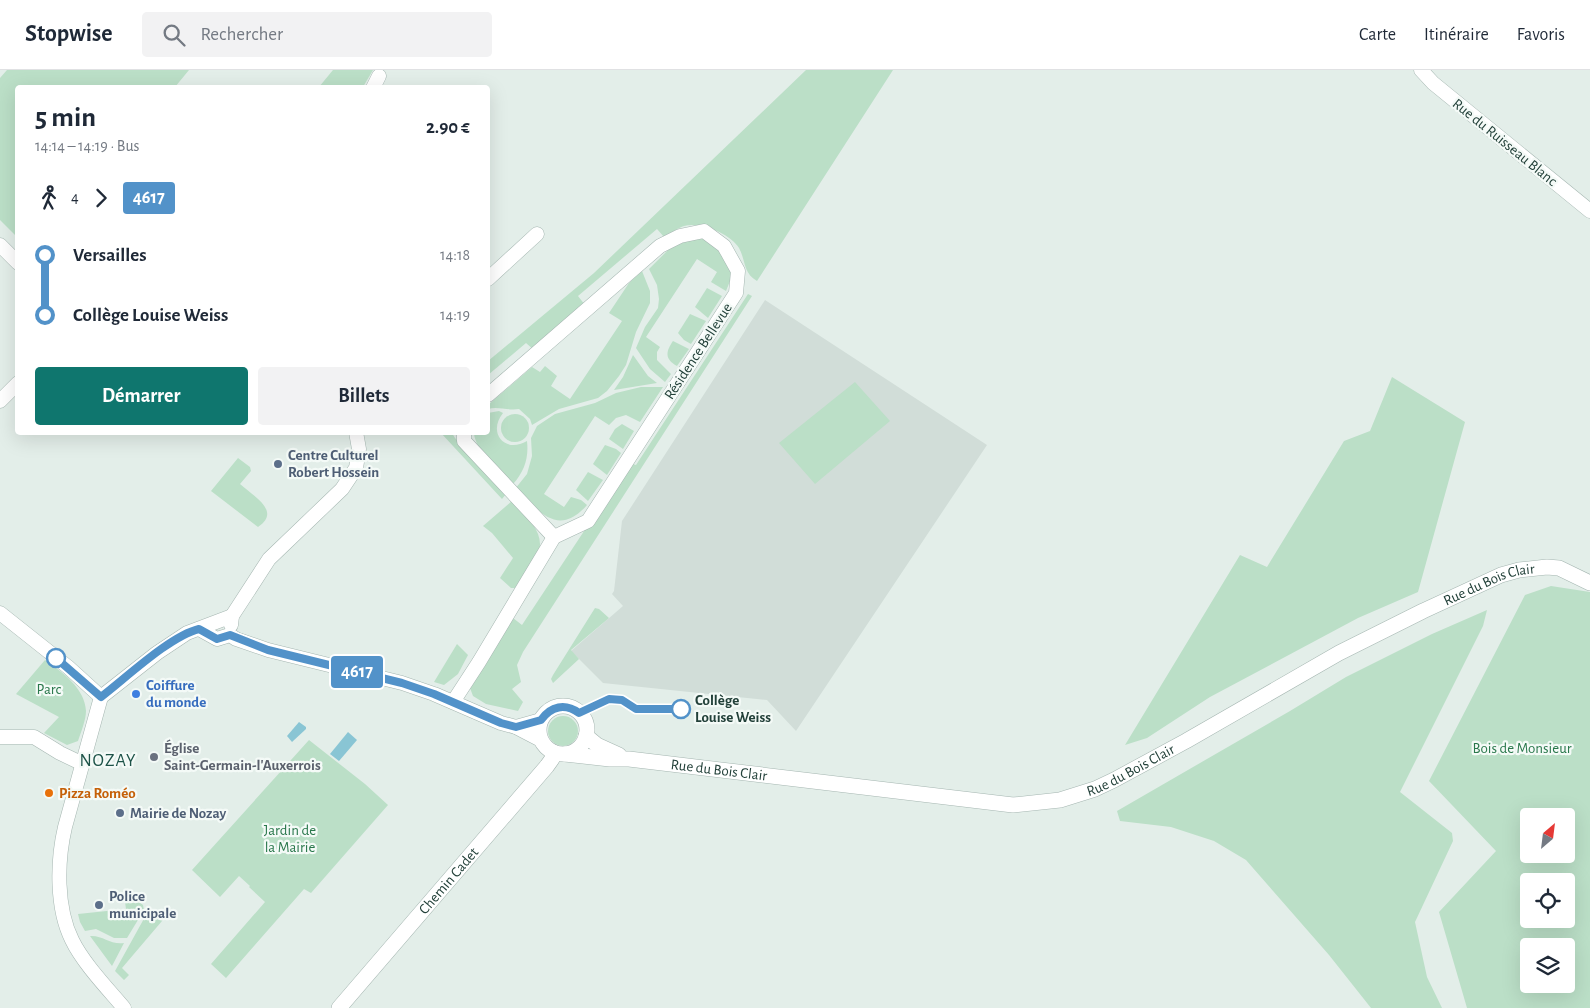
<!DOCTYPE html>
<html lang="fr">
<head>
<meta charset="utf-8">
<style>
	:root { --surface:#fff; --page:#f2f2f3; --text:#1f2937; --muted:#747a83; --line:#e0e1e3; --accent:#0f766e }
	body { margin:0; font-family:"Alegreya Sans",sans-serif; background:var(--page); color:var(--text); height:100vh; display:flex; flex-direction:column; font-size:19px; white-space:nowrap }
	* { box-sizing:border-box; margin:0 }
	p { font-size:16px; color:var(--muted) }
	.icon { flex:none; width:28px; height:28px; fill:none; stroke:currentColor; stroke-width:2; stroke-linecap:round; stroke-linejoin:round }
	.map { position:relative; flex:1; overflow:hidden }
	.side { position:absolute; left:15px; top:15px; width:475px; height:350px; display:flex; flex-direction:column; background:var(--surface); border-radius:5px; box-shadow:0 5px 20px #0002 }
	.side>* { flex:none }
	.badge { padding:0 10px; border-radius:4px; font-size:18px; line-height:32px }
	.needle { width:32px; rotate:28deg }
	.controls { position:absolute; left:1520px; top:738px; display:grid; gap:10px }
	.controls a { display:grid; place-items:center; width:55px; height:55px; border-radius:5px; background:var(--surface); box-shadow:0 5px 20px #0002; font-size:25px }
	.map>.badge { position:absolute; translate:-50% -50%; box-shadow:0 0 0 2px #fff }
	.legs { display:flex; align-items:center; gap:8px; height:55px; padding:0 20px; font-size:16px }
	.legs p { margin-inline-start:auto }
	.overview { display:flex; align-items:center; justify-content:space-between; height:85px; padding:0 20px }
	h1 { font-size:28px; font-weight:600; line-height:38px }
	.button { display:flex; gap:10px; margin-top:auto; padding:10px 20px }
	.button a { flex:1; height:58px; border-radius:5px; background:var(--accent); color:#fff; font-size:20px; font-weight:600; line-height:58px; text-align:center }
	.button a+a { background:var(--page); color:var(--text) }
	ul { padding:0 20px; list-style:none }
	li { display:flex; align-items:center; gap:18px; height:60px; font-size:19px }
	li i { display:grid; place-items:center; width:8px; height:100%; margin:0 6px; background:currentColor }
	li i::after { content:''; width:12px; height:12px; margin:-6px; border:4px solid; border-radius:50%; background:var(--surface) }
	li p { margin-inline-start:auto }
	li:first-child i { background:linear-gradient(#0000 50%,currentColor 0) }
	li:last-child i { background:linear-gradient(currentColor 50%,#0000 0) }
	header { display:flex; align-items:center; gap:30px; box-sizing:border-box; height:70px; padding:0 25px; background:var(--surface); border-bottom:1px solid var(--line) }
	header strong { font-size:24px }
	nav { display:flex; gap:28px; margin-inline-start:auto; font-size:18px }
	.search { width:350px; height:45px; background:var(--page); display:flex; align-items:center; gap:12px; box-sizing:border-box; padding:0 18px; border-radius:5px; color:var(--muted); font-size:19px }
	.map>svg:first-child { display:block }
</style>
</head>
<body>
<header>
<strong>Stopwise</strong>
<div class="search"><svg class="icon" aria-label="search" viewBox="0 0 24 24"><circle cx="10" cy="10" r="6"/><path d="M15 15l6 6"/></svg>Rechercher</div>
<nav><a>Carte</a><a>Itinéraire</a><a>Favoris</a></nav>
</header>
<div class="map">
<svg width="1590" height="938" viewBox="0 0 1590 938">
	<rect width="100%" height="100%" fill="#e3eee9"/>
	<path fill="#d1ddd8" d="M 765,230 L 987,375 L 796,661 L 767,630 L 603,613 L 571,581 L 623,536 L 612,524 L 614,521 L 622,451 Z"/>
	<g fill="#bbdfc7" fill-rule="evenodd">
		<path d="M 7,0 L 189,0 L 175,17 L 18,18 L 17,167 L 0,150 L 0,8 Z"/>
		<path d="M 333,0 L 373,0 L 363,17 L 319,17 Z"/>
		<path d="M 806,0 L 893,0 L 757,211 C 743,203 746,191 739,178 C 731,164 700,151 684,156 C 677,158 670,164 664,167 L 657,159 L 578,226 L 585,235 L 534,280 L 526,273 L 488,305 L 488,291 L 594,203 Z"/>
		<path d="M 699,167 L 709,169 L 729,193 L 732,206 L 726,221 L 711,212 L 717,202 L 697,189 L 646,267 L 660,277 L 657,282 L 657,290 L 671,304 L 665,312 L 650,299 L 636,278 L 645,257 L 658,238 L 659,229 L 657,215 L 649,199 L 671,177 Z"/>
		<path d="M 642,201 L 650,221 L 650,233 L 636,262 L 626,295 L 619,306 L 607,321 L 598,328 L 559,339 L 532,355 L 530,349 L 519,339 C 508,341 498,336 488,339 L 488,335 L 532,297 L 540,302 L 545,296 L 557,306 L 551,316 L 570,329 L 622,251 L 609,243 L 629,213 Z"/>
		<path d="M 707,218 L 722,226 L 708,248 L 695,237 Z"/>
		<path d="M 748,224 L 752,226 L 523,582 L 517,595 L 521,612 L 512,619 L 523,632 L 518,641 L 486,634 L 473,626 L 470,618 L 513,548 L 522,555 L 629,393 L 636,395 Z"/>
		<path d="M 690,244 L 706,251 L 691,274 L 684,270 L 678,263 Z"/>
		<path d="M 673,271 L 689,279 L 677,296 C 664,289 666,281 673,271 Z"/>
		<path d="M 633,285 L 648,306 L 657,313 L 614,320 L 623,307 Z"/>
		<path d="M 1392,307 L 1465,352 L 1418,522 L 1358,548 L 1210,627 L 1147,668 L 1125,675 L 1240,485 L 1267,497 L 1344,371 L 1370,361 Z"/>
		<path d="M 855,312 L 890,351 L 815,414 L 779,373 Z"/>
		<path d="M 641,317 L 663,317 L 640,352 L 626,345 L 616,348 L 609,355 L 595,346 L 544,424 L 564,437 L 571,427 L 581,430 L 587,435 C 558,468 539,441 515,419 L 527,404 L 532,386 L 531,368 L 537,356 L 555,344 L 595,333 L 616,323 Z"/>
		<path d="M 499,341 L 503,343 C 487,363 505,384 527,371 C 529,388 524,402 513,414 C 501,401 475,381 474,363 L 488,362 L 488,343 Z"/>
		<circle cx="515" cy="358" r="14"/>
		<path d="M 622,354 L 634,361 L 623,379 L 609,369 L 615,359 Z"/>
		<path d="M 441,363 L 452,363 L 455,368 L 506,424 L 502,429 Z"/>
		<path d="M 605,375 L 616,379 L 621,383 L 607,405 L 593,394 Z"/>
		<path d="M 238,388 L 250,397 L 251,401 L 240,414 C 253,426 282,441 258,457 L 211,421 Z"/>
		<path d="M 588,402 L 603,410 L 588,431 L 576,420 Z"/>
		<path d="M 512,431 C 523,443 545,461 539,481 C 536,490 521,509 515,518 L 511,518 L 500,508 L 513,488 L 492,463 L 483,456 Z"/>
		<path d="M 1551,516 L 1590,522 L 1590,938 L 1467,938 L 1439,842 L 1496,781 L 1429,711 L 1525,525 ZM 1566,746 L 1566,784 L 1529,784 L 1529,746 ZM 1529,811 L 1566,811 L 1566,849 L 1529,849 ZM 1529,876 L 1566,876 L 1566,914 L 1529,914 Z"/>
		<path d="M 595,538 L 599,539 L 609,548 L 571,580 L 579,589 L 553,613 L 551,609 L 553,605 Z"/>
		<path d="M 1487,540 L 1483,556 L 1400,722 L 1452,763 L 1453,771 L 1415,852 L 1427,907 L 1442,938 L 1371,938 L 1329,885 L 1246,790 L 1214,771 L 1171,757 L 1120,751 L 1117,741 L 1290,641 L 1346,607 L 1432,564 Z"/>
		<path d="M 457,574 L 468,585 L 458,604 L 444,615 L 434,612 Z"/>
		<path d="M 45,590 C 62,602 85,618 86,641 C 86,650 81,662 78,671 L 67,675 L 44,663 L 59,647 L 16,624 Z"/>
		<circle cx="563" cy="661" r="15"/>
		<path d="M 309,670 L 365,714 L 388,735 L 311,823 L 304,819 L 226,908 L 211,894 L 265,832 L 249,817 L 250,816 L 239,806 L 220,827 L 192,800 Z"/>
		<path d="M 133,827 L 143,835 L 144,840 L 127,868 L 114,868 L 96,859 L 85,861 L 80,852 L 78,844 L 126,839 L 125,832 L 130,832 L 130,828 Z"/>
		<path d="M 151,840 L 162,851 L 122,898 L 129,905 L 124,910 L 115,901 L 146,845 Z"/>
		<path d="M 90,866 C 103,865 110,875 124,873 L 112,896 Z"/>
	</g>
	<g fill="#89c5d4">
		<path d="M 299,652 L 306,657 L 306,659 L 292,672 L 287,666 Z"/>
		<path d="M 348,662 L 357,670 L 339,691 L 330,684 Z"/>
	</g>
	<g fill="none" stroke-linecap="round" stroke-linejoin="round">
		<g stroke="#a5b6b1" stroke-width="15">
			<g id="minor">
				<path d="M 1421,0 L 1433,13 L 1590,141"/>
				<path d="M 373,18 L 379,6"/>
				<path d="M 0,175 L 18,193"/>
				<path d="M 488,209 L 537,164"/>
				<path d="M 0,331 L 18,313"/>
				<path d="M 464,362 L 464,371 L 554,467"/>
				<path d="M 0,543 L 68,597 L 101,627"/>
				<path d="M 231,555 L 232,546 L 269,489 L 342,419 L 356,398 L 359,379 L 356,362"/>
				<path d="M 199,559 L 217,569 L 230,565 L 236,569 L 268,580 L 402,613 L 434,624 L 501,653 L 516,657 L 541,670"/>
				<path d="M 453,632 L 479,592 L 554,467 L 588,451 L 736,223 L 738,201 L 724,176 L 704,161 L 680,166 L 660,176 L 488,325"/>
				<path d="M 516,657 L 541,650"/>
				<path d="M 0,667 L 34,667 L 60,683 L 83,694"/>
				<path d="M 124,938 C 108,919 83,893 72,870 C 56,838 57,791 65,757 L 101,627 L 157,583 L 187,563 L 232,546"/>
			</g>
		</g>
		<g stroke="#a5b6b1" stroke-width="16">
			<g id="tertiary">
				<circle cx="563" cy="660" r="24"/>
				<path d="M 586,666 L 597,675 L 619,685"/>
				<path id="s1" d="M 565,684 L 610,689 L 629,689 L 1013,735 L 1060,730 L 1095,719 L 1114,710 L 1186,671 L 1339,583 L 1423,541 L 1501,505 L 1519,500 L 1547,497 L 1559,498 L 1590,513"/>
				<path id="s2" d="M 339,938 L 547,696 L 552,689 L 553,682"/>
			</g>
		</g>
		<use href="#minor" stroke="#fff" stroke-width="14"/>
		<use href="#tertiary" stroke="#fff" stroke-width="15"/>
	</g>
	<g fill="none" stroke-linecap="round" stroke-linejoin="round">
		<g stroke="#fff" stroke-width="11">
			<path id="line-1" d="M 56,588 L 101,627 C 126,608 170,566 199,559 L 217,569 L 230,565 L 268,580 L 402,613 L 434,624 L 501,653 L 516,657 L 541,650 C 551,636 565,633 579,643 L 609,629 L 622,630 L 636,639 L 681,639"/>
		</g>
		<use href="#line-1" stroke="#5292c9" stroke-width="8"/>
	</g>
	<g fill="#5c6f8a" stroke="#f4faf7" stroke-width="2">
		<circle cx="278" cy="394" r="5"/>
		<circle cx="120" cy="743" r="5"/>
		<circle cx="99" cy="835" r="5"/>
	</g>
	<g fill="#fff" stroke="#5292c9" stroke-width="2.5">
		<circle cx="56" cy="588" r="9"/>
		<circle cx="681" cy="639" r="9"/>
	</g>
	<circle fill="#3f7fe0" stroke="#f4faf7" stroke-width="2" cx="136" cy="624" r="5"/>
	<circle fill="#6b7280" stroke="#f4faf7" stroke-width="2" cx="154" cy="687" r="5"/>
	<circle fill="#e8710a" stroke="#f4faf7" stroke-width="2" cx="49" cy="723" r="5"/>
	<g text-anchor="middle" stroke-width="4.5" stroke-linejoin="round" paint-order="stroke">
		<g font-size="15" fill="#224039" stroke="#f4faf7">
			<text transform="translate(1505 72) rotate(39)" y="5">Rue du Ruisseau Blanc</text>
			<text transform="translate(698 281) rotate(-57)" y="5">Résidence Bellevue</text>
			<text dy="5" stroke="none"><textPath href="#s1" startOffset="980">Rue du Bois Clair</textPath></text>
			<text dy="5" stroke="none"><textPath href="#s1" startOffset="575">Rue du Bois Clair</textPath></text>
			<text dy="5" stroke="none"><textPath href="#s1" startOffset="155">Rue du Bois Clair</textPath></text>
			<text dy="5" stroke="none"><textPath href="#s2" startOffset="168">Chemin Cadet</textPath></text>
		</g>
		<g font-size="15" font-weight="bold" fill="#4e5e75" stroke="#f4faf7" text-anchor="start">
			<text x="288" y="390">Centre Culturel<tspan x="288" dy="17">Robert Hossein</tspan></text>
			<text x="130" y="748">Mairie de Nozay</text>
			<text x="109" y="831">Police<tspan x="109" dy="17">municipale</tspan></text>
		</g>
		<g font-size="15" font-weight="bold" fill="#366cbe" stroke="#f4faf7" text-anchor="start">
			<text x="146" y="620">Coiffure<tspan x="146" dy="17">du monde</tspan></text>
		</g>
		<g font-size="15" fill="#2a784c" stroke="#f4faf7">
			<text x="49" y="624">Parc</text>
			<text x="1522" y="683">Bois de Monsieur</text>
			<text x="290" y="765">Jardin de<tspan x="290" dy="17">la Mairie</tspan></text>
		</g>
		<g font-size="15" font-weight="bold" fill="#224039" stroke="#f4faf7" text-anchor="start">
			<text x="695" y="635">Collège<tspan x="695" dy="17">Louise Weiss</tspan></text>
		</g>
		<g font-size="15" font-weight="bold" fill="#5b616d" stroke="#f4faf7" text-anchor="start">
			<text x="164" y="683">Église<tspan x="164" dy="17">Saint-Germain-l'Auxerrois</tspan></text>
		</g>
		<g font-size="15" font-weight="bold" fill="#c56008" stroke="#f4faf7" text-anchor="start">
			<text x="59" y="728">Pizza Roméo</text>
		</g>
		<g font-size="18" letter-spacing="1" fill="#1d5348" stroke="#f4faf7">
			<text x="108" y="696">NOZAY</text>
		</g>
	</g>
</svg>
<div class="controls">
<a><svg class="needle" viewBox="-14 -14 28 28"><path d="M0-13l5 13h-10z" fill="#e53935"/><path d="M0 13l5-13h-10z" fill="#747a83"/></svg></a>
<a><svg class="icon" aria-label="locate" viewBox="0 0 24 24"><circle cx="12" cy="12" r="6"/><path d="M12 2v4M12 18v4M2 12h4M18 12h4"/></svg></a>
<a><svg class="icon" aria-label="layers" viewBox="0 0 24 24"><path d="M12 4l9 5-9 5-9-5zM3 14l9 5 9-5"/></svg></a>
</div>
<b class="badge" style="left:357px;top:602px;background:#5292c9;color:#fff">4617</b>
<section class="side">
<div class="overview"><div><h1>5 min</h1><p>14:14 – 14:19 · Bus</p></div><b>2.90 €</b></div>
<div class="legs"><svg class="icon" aria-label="walk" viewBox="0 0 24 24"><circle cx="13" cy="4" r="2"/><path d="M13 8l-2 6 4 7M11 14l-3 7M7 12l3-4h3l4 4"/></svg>4<svg class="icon" aria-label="forward" viewBox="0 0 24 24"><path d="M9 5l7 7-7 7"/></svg><b class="badge" style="background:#5292c9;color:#fff">4617</b></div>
<ul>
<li><i style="color:#5292c9"></i><b>Versailles</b><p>14:18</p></li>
<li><i style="color:#5292c9"></i><b>Collège Louise Weiss</b><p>14:19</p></li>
</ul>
<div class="button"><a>Démarrer</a><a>Billets</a></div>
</section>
</div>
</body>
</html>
